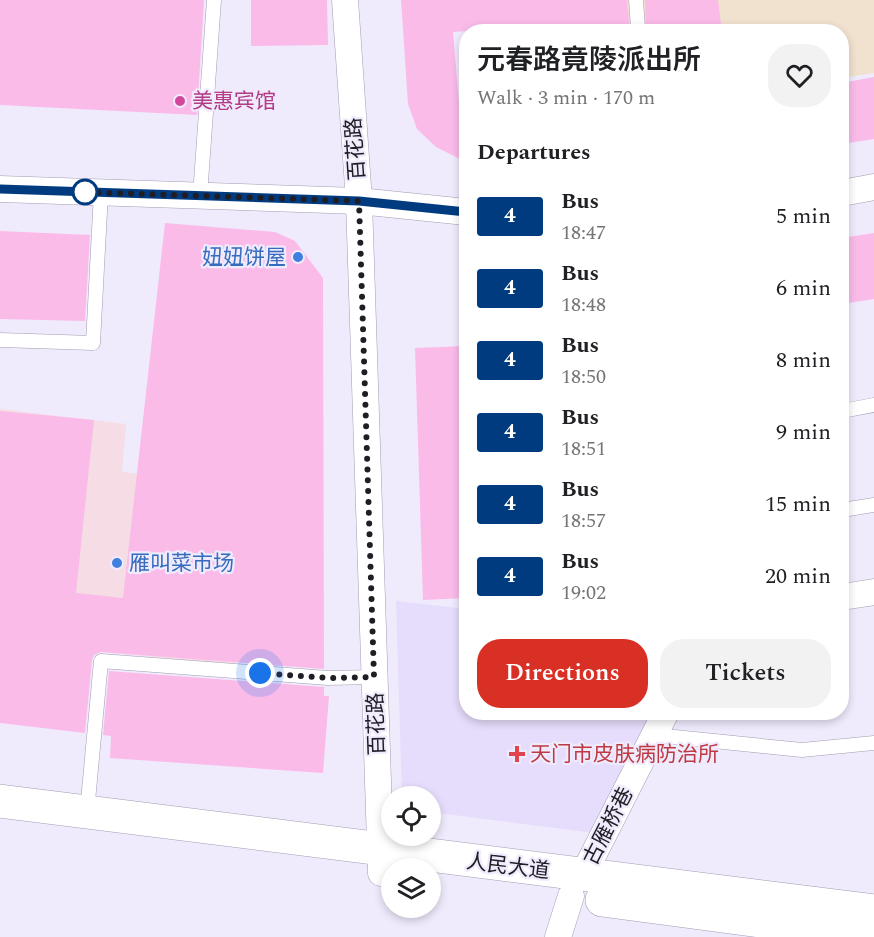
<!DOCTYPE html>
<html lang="en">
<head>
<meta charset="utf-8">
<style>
	:root { --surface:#fff; --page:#f2f2f2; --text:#202124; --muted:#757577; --accent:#d93025 }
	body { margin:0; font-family:Spectral,"Noto Sans SC",serif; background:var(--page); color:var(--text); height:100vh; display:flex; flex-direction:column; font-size:22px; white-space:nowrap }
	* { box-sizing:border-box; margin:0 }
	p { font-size:20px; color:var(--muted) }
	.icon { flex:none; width:33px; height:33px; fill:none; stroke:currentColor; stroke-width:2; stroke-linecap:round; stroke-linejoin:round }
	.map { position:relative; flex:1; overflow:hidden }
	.side { position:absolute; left:459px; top:24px; width:390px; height:696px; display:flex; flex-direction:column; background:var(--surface); border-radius:24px; box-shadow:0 3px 9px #0003 }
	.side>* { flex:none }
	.badge { padding:0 12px; border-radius:4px; font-size:21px; line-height:39px }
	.buttons { position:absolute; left:381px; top:786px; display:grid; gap:12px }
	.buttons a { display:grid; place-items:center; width:60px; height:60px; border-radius:50%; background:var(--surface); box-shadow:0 3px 9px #0003; font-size:30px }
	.you { position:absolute; width:30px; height:30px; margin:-15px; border:4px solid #fff; border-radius:50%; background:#1a73e8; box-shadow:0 0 0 9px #1a73e833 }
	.map>.badge { position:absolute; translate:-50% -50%; box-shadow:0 0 0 3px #fff }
	h2 { padding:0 18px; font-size:22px; line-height:54px }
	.round { display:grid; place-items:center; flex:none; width:63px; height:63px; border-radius:24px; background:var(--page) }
	.summary { display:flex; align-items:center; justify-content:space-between; height:102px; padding:0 18px }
	h1 { font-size:28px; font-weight:600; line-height:45px }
	.cta { display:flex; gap:12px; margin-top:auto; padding:12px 18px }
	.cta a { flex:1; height:69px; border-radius:24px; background:var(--accent); color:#fff; font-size:24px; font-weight:600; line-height:69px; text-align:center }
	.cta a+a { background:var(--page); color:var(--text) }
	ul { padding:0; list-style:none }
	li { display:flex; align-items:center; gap:18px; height:72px; padding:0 18px }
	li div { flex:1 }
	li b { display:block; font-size:22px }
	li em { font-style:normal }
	li .badge { min-width:66px; font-weight:700; text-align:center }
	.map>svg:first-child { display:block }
</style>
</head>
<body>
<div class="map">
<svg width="874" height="937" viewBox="0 0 874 937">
	<rect width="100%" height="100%" fill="#f0eafd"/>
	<path fill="#f5dce5" d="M 0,409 L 126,424 L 122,472 L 234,484 L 235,665 L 0,642 Z"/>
	<path fill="#e6dcfb" d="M 396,601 L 466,609 L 466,712 L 655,713 L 594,833 L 431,812 L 430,796 L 402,796 Z"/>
	<path fill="#f1e1cf" d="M 517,0 L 874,0 L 874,73 L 842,78 L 842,32 L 519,31 Z"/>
	<g fill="#fabbe9">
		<path d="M 0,0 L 204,0 L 197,115 L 0,105 Z"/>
		<path d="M 251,0 L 327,0 L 328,45 L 251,46 Z"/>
		<path d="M 401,0 L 627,0 L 630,32 L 523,32 L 523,27 L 453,32 L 464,161 L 436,147 L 417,129 L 408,104 Z"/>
		<path d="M 645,0 L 718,0 L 722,32 L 646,32 Z"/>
		<path d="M 874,77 L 874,139 L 842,144 L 842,83 Z"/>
		<path d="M 165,223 L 275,232 L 295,241 L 323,278 L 324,669 L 101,652 L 94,655 L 92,660 L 85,733 L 0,723 L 0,411 L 94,420 L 76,593 L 123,598 Z"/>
		<path d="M 0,231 L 90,235 L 85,321 L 0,319 Z"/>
		<path d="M 874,233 L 874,299 L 842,304 L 842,238 Z"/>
		<path d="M 466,346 L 466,598 L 423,600 L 415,348 Z"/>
		<path d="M 109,671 L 324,687 L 324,696 L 329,696 L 323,773 L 110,758 L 111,736 L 103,735 Z"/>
	</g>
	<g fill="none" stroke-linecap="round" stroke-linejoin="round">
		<g stroke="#a39cb2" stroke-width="15">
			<g id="lane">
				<path d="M 636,0 L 638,28"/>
				<path d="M 200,196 L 214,0"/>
				<path d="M 0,340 L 93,343 L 101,193"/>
				<path d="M 842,411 L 874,405"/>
				<path d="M 842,510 L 874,505"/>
				<path d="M 655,735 L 802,750 L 874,743"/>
				<path d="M 87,812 L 101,661 L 328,678 L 374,677"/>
			</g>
		</g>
		<g stroke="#a39cb2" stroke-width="27">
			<g id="street">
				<path d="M 345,0 L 359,201 L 381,873"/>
				<path d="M 0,189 L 359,201 L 466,212"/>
				<path d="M 842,193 L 874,187"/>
				<path d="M 842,597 L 874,592"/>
				<path d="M 583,875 L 666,712"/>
				<path d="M 558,937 L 571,896"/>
			</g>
		</g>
		<g stroke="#a39cb2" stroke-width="34">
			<g id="secondary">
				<path d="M 0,801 L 874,911"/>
				<path d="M 602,900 L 874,936"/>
			</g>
		</g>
		<use href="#lane" stroke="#fff" stroke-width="14"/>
		<use href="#street" stroke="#fff" stroke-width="26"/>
		<use href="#secondary" stroke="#fff" stroke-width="33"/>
	</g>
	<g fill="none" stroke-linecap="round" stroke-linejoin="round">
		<g stroke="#fff" stroke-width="14">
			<path id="line" d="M 0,189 L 359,201 L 466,212"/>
		</g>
		<use href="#line" stroke="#003b80" stroke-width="9"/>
		<path stroke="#201d25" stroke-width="6" stroke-dasharray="0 10.8" d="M 85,192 L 81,192 L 359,201 L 374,677 L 328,678 L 260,673"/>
	</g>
	<circle fill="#d1479c" stroke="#f0eafd" stroke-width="2" cx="180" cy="101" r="6"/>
	<circle fill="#fff" stroke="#003b80" stroke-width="3" cx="85" cy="192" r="12"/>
	<g fill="#3f7fe0" stroke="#f0eafd" stroke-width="2">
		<circle cx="298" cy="257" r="6"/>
		<circle cx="117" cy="563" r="6"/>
	</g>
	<path fill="#e0444e" stroke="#f0eafd" stroke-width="2" d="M514 745h6v6h6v6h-6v6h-6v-6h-6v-6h6z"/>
	<g text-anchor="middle" stroke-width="4.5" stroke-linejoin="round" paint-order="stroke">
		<g font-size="21" fill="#b23c85" stroke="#f0eafd" text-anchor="start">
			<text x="192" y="108">美惠宾馆</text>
		</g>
		<g font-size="21" fill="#201d25" stroke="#f0eafd">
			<text transform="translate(355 149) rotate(-94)" y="7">百花路</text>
			<text transform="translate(376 724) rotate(-92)" y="7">百花路</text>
			<text transform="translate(608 826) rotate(-63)" y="7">古雁桥巷</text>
			<text transform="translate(508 866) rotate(7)" y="7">人民大道</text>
		</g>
		<g font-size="21" fill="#366cbe" stroke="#f0eafd" text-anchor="end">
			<text x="286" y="264">妞妞饼屋</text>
			<text x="129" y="570" text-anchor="start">雁叫菜市场</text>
		</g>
		<g font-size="21" fill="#be3a42" stroke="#f0eafd" text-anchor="start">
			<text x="530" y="761">天门市皮肤病防治所</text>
		</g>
	</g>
</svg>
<div class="buttons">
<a><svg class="icon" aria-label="locate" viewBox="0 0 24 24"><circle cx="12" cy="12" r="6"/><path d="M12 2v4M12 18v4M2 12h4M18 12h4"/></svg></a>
<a><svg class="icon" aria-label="layers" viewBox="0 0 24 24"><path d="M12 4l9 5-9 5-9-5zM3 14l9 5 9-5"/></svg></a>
</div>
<div class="you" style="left:260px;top:673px"></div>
<section class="side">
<div class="summary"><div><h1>元春路竟陵派出所</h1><p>Walk · 3 min · 170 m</p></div><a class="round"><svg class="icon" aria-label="heart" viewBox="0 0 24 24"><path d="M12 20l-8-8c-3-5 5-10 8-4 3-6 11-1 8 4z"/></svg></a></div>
<h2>Departures</h2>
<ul>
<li><span class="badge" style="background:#003b80;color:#fff">4</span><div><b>Bus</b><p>18:47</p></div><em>5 min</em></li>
<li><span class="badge" style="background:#003b80;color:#fff">4</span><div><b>Bus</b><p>18:48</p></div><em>6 min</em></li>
<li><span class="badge" style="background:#003b80;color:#fff">4</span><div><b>Bus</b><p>18:50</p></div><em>8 min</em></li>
<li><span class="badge" style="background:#003b80;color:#fff">4</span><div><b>Bus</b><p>18:51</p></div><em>9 min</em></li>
<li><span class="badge" style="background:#003b80;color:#fff">4</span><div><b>Bus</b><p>18:57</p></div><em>15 min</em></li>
<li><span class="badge" style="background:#003b80;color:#fff">4</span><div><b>Bus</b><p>19:02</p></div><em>20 min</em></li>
</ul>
<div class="cta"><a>Directions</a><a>Tickets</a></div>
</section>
</div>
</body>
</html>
